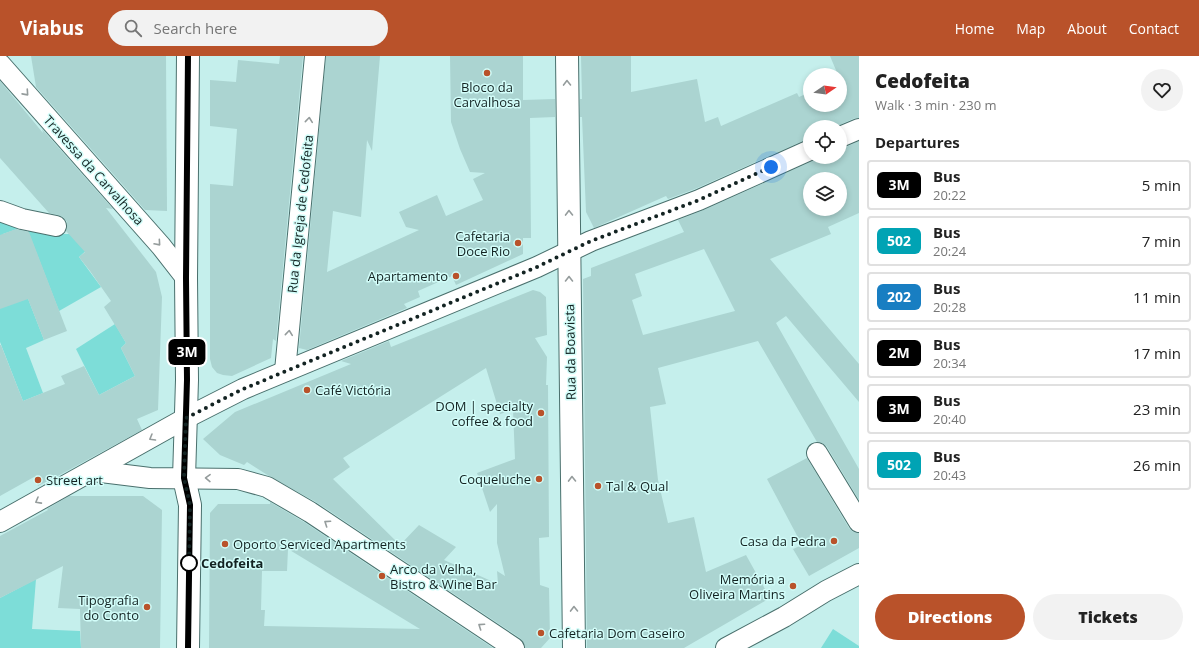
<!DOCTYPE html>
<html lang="en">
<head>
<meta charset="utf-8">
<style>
	:root { --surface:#fff; --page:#f2f2f2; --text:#222; --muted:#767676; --line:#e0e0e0; --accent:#b9522a }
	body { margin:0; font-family:"Open Sans",sans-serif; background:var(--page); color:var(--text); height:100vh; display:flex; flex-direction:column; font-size:15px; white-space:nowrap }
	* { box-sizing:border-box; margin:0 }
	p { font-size:13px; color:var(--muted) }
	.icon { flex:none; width:22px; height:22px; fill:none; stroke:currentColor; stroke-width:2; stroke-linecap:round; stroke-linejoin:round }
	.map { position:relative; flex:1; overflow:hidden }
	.details { display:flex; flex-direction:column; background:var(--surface); width:340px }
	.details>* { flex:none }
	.badge { padding:0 8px; border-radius:6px; font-size:14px; line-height:26px }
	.needle { width:26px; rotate:77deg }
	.controls { position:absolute; left:803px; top:12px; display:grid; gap:8px }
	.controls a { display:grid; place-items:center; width:44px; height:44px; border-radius:50%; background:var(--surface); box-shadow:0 2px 6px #0003; font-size:20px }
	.you { position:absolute; width:20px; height:20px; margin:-10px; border:3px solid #fff; border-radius:50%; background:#1a73e8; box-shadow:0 0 0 6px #1a73e833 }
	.map>.badge { position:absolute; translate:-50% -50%; box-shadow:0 0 0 2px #fff }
	h2 { padding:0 16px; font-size:15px; line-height:36px }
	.round { display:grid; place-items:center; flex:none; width:42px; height:42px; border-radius:21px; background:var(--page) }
	.overview { display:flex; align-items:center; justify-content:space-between; height:68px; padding:0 16px }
	h1 { font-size:19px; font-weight:800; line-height:30px }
	.cta { display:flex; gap:8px; margin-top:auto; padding:8px 16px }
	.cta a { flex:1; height:46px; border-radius:24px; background:var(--accent); color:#fff; font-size:16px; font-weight:800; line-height:46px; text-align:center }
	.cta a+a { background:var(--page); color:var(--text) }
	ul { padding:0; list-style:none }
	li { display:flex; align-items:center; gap:12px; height:50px; margin:0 8px 6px; padding:0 8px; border:2px solid var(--line); border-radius:4px }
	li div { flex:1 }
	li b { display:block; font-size:15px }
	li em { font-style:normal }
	li .badge { min-width:44px; font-weight:700; text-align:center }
	header { display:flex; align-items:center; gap:24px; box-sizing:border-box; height:56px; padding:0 20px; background:var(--accent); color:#fff }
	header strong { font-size:19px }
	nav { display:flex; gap:22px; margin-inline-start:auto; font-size:14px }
	.search { width:280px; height:36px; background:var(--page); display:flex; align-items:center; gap:10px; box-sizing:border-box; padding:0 14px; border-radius:22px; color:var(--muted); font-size:15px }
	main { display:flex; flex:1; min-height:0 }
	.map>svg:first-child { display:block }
</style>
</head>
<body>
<header>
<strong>Viabus</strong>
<div class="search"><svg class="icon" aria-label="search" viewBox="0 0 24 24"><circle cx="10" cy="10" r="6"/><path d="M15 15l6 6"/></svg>Search here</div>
<nav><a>Home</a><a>Map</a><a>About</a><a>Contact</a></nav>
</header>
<main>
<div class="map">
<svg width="859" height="592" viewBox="0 0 859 592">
	<rect width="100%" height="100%" fill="#c5efec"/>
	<g fill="#7dddd8">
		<path d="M 0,162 L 55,178 L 78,178 L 90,191 L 79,201 L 101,231 L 59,255 L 26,170 L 3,178 L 44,284 L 26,292 L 43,337 L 23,345 L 0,286 Z"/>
		<path d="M 115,268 L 126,287 L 121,292 L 135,320 L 99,339 L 76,293 Z"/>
		<path d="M 36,523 L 32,573 L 80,575 L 81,592 L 0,592 L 0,542 Z"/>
		<path d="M 833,573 L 859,590 L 859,592 L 821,592 Z"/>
	</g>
	<g fill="#abd4d1" fill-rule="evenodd">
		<path d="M 31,0 L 166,0 L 167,155 L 145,154 L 36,31 Z"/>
		<path d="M 280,0 L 303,0 L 276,285 L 273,283 L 271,302 L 232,320 L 223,319 L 217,317 L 212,311 L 210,303 L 210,128 L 233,130 L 237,73 L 210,70 L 210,24 L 236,26 L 238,4 L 279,8 Z"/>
		<path d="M 326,0 L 380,0 L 372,95 L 367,84 L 361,161 L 333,155 L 327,216 L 419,174 L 406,171 L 399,156 L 437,139 L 446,160 L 483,144 L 473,123 L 485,117 L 470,116 L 460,93 L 451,66 L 450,0 L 523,0 L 523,44 L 555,43 L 555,61 L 530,62 L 531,182 L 523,182 L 523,198 L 456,229 L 452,220 L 418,235 L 420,241 L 404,248 L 407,252 L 307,294 L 299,292 Z"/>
		<path d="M 581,0 L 631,0 L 631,36 L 697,23 L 705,66 L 718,61 L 721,70 L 797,37 L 799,41 L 810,36 L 810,49 L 840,49 L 840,19 L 838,19 L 830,0 L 859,0 L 859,62 L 855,62 L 835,71 L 810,71 L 810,83 L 805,84 L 695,133 L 668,143 L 666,140 L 594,172 L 586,156 L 582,61 L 580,61 L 580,43 L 582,43 Z"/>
		<path d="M 0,25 L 43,77 L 42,73 L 113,153 L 106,152 L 156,216 L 162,241 L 158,354 L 137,363 L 142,374 L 56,421 L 38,430 L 34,421 L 0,440 L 0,289 L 1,289 L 23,345 L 65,328 L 61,320 L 84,310 L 99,339 L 135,320 L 121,292 L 126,287 L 104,251 L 111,245 L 90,215 L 79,201 L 85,196 L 66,175 L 67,172 L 67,166 L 63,161 L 58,159 L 49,157 L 0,102 Z"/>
		<path d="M 859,85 L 859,157 L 828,171 L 831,178 L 770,203 L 859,308 L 859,346 L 786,260 L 776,267 L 859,413 L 859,444 L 827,391 L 822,387 L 817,386 L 758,285 L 658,312 L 666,348 L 650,351 L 658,424 L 668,467 L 694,461 L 706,516 L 746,499 L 770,542 L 684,592 L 587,592 L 583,223 L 591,220 L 591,212 L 684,176 L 678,164 L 704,154 L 815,104 L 819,101 L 840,101 L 840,92 L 844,92 ZM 810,123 L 840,123 L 840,153 L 810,153 ZM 704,193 L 735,255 L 643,279 L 632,244 L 642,240 L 635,218 Z"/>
		<path d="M 16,173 L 29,176 L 67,275 L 44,284 L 28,243 L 0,253 L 0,179 Z"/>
		<path d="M 533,234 L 540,236 L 546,241 L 547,279 L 535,282 L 547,301 L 546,329 L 548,329 L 549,481 L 539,482 L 540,529 L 549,532 L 550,582 L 541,592 L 525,592 L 524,587 L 520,582 L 316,446 L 269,420 L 247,406 L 244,409 L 220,399 L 203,383 L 235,356 L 351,308 L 341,305 L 389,285 L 391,291 ZM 486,312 L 500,358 L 513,354 L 515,403 L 477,417 L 490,456 L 497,448 L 497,487 L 505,520 L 497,515 L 498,528 L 444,504 L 456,491 L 419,469 L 400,489 L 333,423 L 350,411 L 343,402 Z"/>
		<path d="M 807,402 L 849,472 L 853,476 L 859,477 L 859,492 L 809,520 L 793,493 L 802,489 L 767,423 Z"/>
		<path d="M 69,440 L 143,440 L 162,454 L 160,592 L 81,592 L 80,553 L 58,552 L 63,510 L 0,542 L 0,480 L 48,454 L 47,453 Z"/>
		<path d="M 270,446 L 304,466 L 493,592 L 209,592 L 210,457 L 218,448 L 270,448 ZM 288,493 L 420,573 L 264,570 L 265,554 L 261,554 L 262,515 L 287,515 Z"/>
	</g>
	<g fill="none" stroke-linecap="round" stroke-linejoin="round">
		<g stroke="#4a706d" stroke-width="22">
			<g id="minor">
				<path d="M 0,8 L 161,190 L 186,222"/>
				<path d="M 840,81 L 859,73"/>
				<path d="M 0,155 L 22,163 L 56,170"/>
				<path d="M 285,315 L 315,0"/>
				<path d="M 817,397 L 859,466"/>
				<path d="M 93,415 L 150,422 L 238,423 L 267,431 L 310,456 L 514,592"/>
				<path d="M 0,466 L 186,362 L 243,333 L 537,211 L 591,185 L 699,144 L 810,94"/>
				<path d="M 726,592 L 784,561 L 826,535 L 859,518"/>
			</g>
		</g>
		<g stroke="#4a706d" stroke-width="24">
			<g id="secondary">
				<path d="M 567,0 L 574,592"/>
				<path d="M 188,592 L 190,449 L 184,422 L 187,324 L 186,222 L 188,0"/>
			</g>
		</g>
		<use href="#minor" stroke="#fff" stroke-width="20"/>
		<use href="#secondary" stroke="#fff" stroke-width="22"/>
	</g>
	<defs><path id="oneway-chevron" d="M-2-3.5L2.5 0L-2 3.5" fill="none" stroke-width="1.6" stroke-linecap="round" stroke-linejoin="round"/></defs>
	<g stroke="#959c9c">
		<use href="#oneway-chevron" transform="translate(567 27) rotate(-91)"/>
		<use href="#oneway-chevron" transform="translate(26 37) rotate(48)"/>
		<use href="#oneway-chevron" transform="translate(309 64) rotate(-84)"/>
		<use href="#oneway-chevron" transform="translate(569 157) rotate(-91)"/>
		<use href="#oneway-chevron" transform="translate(158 187) rotate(49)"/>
		<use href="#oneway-chevron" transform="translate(569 223) rotate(-90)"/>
		<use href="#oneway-chevron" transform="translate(289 277) rotate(-84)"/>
		<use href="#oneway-chevron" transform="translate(152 382) rotate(150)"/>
		<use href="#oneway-chevron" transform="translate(208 422) rotate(-179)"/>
		<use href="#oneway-chevron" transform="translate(572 423) rotate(-91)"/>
		<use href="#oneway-chevron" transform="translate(38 445) rotate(151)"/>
		<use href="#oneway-chevron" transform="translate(327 467) rotate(-146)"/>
		<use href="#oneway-chevron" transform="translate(574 553) rotate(-91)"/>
		<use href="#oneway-chevron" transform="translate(481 570) rotate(-146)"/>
	</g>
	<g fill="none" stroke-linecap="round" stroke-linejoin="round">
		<g stroke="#fff" stroke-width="9">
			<path id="line" d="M 188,592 L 190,449 L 184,422 L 187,324 L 186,222 L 188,0"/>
		</g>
		<use href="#line" stroke="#000" stroke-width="6"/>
		<path stroke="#132322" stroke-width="4" stroke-dasharray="0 7.2" d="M 189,507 L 189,513 L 190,449 L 184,422 L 186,362 L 243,333 L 537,211 L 591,185 L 699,144 L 771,111"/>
	</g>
	<g fill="#b9522a" stroke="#d2fdf9" stroke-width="1.5">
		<circle cx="487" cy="17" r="4"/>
		<circle cx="518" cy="187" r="4"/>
		<circle cx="456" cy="220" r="4"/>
		<circle cx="307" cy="334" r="4"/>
		<circle cx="541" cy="357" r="4"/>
		<circle cx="539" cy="423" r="4"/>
		<circle cx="38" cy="424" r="4"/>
		<circle cx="598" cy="430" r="4"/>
		<circle cx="834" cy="485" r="4"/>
		<circle cx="225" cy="488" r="4"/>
		<circle cx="382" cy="520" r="4"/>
		<circle cx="793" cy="530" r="4"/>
		<circle cx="147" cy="551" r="4"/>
		<circle cx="541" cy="577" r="4"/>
	</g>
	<circle fill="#fff" stroke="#000" stroke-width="2" cx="189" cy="507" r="8"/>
	<g text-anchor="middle" stroke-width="3" stroke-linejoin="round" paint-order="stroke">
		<g font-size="13" fill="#132322" stroke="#d2fdf9" text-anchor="end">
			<text x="487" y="36" text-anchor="middle">Bloco da<tspan x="487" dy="15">Carvalhosa</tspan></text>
			<text x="510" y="185">Cafetaria<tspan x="510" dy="15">Doce Rio</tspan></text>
			<text x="448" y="225">Apartamento</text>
			<text x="315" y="339" text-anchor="start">Café Victória</text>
			<text x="533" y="355">DOM | specialty<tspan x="533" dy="15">coffee &amp; food</tspan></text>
			<text x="531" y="428">Coqueluche</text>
			<text x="46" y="429" text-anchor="start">Street art</text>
			<text x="606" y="435" text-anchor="start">Tal &amp; Qual</text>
			<text x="826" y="490">Casa da Pedra</text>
			<text x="233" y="493" text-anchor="start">Oporto Serviced Apartments</text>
			<text x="390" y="518" text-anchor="start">Arco da Velha,<tspan x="390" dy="15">Bistro &amp; Wine Bar</tspan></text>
			<text x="785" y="528">Memória a<tspan x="785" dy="15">Oliveira Martins</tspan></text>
			<text x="139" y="549">Tipografia<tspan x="139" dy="15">do Conto</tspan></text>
			<text x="549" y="582" text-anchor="start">Cafetaria Dom Caseiro</text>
		</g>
		<g font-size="13" fill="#132322" stroke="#d2fdf9">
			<text transform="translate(94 114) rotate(48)" y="5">Travessa da Carvalhosa</text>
			<text transform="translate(300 158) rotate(-84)" y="5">Rua da Igreja de Cedofeita</text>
			<text transform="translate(570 296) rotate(-91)" y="5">Rua da Boavista</text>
		</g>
		<g font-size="13" font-weight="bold" fill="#132322" stroke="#d2fdf9" text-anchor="start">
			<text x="201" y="512">Cedofeita</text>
		</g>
	</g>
</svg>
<div class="controls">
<a><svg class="needle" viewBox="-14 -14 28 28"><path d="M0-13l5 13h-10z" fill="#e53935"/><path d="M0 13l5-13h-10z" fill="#767676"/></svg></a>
<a><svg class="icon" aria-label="locate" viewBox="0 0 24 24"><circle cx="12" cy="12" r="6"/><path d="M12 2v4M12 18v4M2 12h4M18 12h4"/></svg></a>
<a><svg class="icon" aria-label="layers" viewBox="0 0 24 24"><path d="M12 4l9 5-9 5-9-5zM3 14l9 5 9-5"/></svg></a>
</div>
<div class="you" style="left:771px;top:111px"></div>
<b class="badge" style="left:187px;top:296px;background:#000;color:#fff">3M</b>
</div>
<section class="details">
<div class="overview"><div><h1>Cedofeita</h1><p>Walk · 3 min · 230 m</p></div><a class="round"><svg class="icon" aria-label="heart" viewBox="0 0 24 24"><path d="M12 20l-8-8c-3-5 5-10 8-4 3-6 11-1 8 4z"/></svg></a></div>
<h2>Departures</h2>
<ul>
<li><span class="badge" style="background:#000;color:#fff">3M</span><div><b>Bus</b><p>20:22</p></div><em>5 min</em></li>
<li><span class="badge" style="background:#00a3b4;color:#fff">502</span><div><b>Bus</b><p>20:24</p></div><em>7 min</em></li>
<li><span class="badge" style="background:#187ec2;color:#fff">202</span><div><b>Bus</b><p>20:28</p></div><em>11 min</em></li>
<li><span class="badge" style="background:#000;color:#fff">2M</span><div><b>Bus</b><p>20:34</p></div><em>17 min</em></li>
<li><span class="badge" style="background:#000;color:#fff">3M</span><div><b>Bus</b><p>20:40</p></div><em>23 min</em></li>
<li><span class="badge" style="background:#00a3b4;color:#fff">502</span><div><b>Bus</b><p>20:43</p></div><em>26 min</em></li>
</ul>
<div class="cta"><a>Directions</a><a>Tickets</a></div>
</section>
</main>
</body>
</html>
